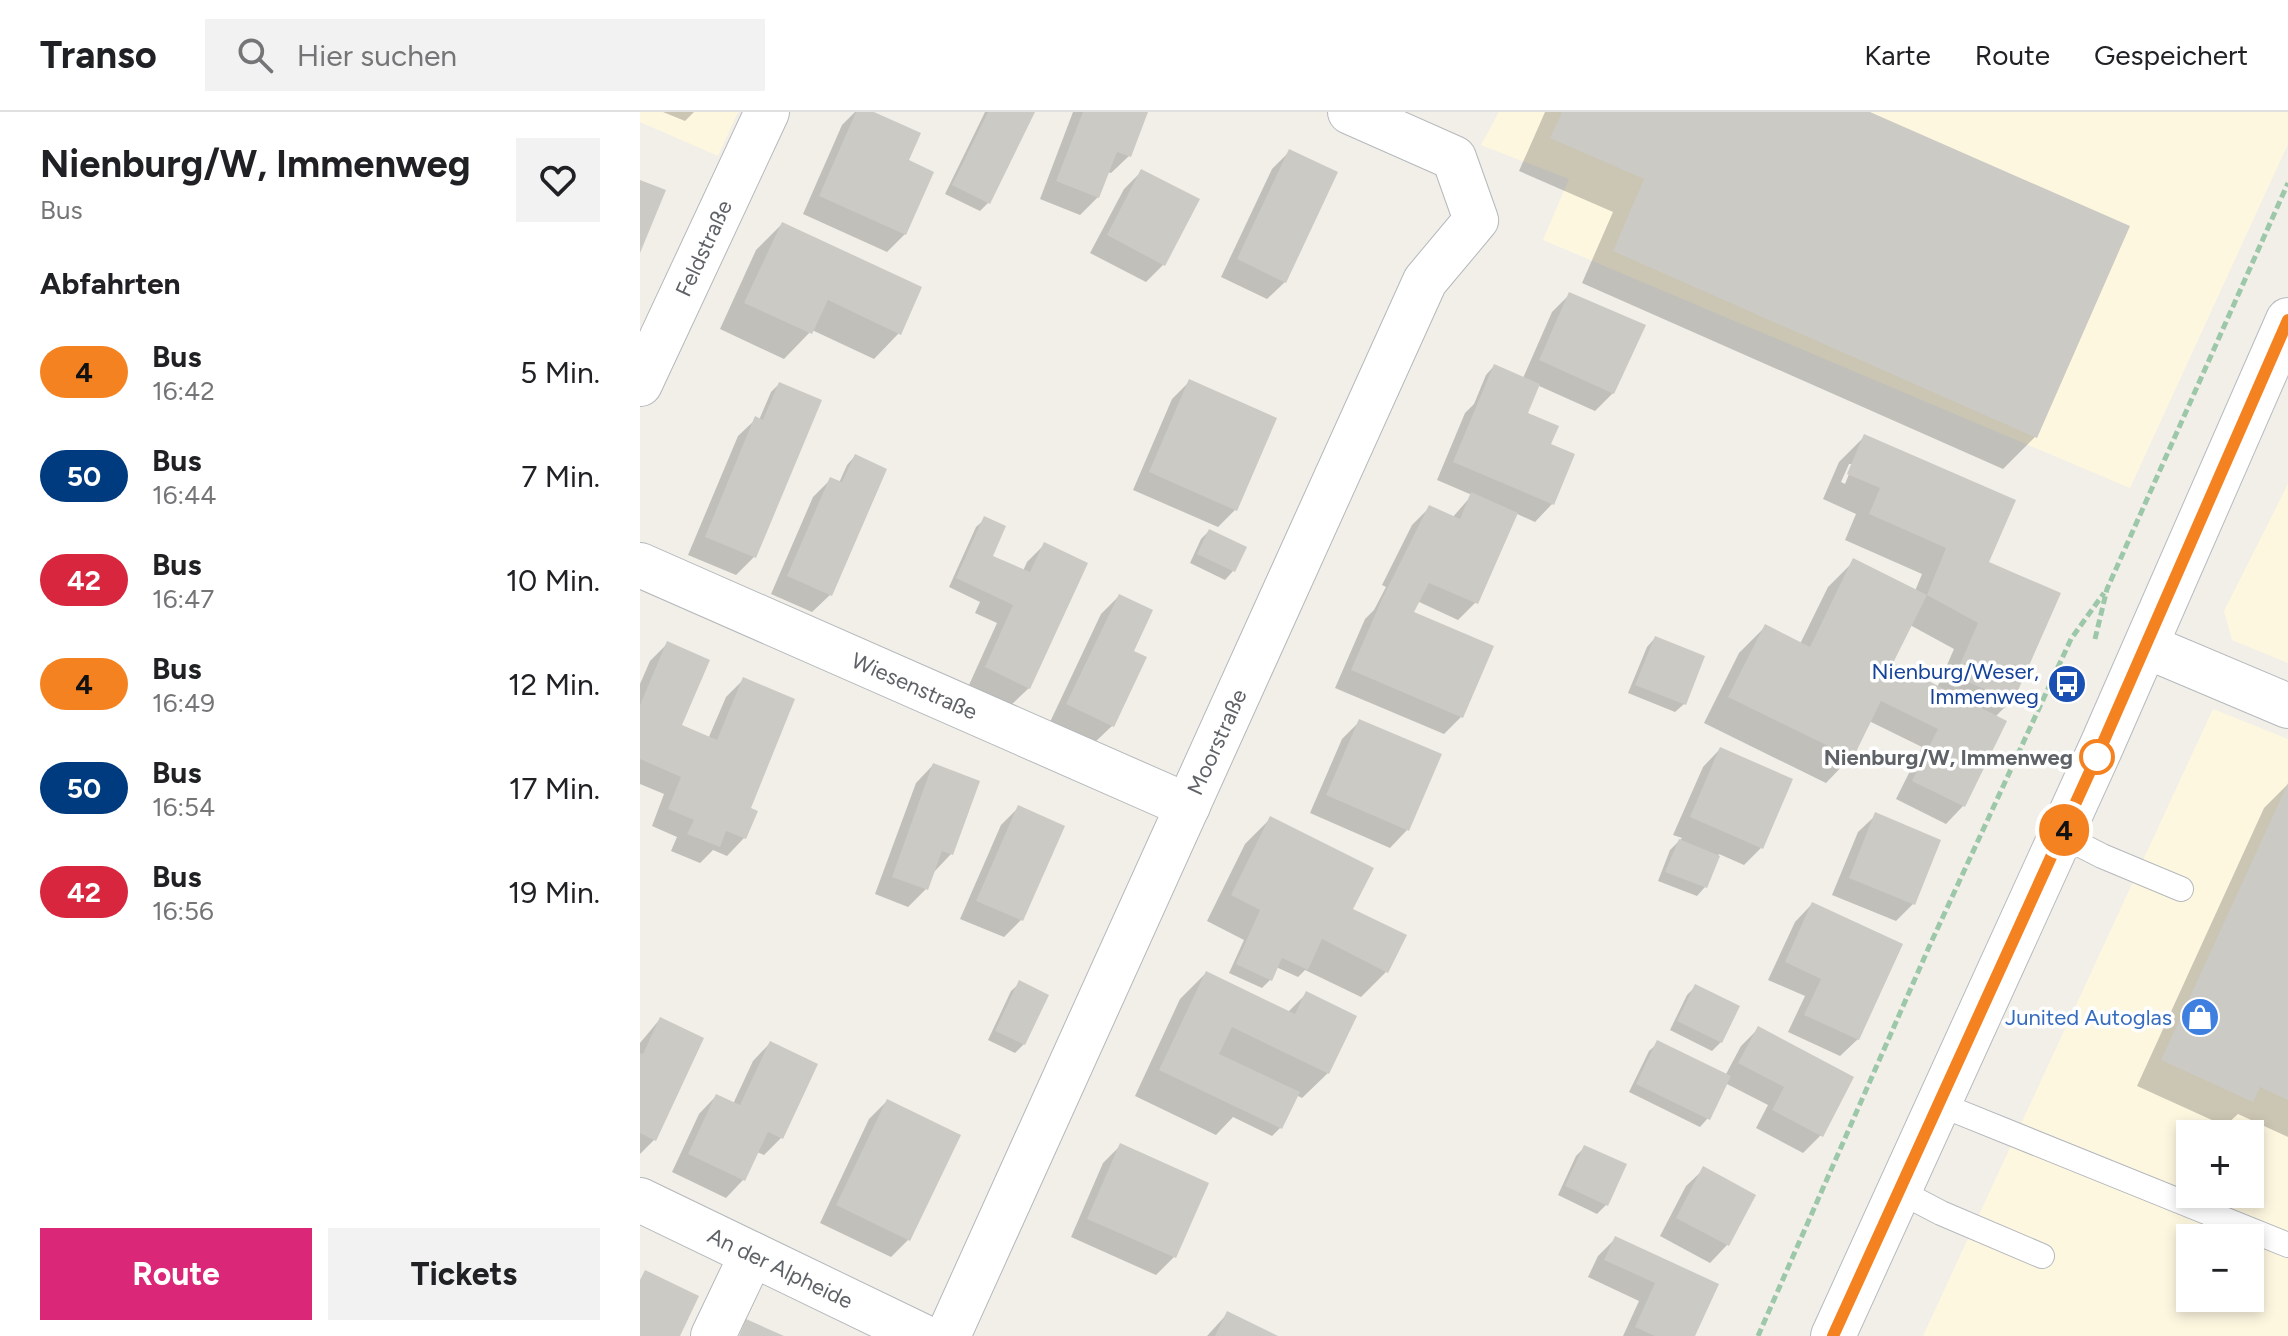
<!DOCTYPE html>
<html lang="de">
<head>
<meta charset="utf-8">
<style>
	:root { --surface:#fff; --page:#f2f2f2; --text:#202124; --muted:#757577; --line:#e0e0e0; --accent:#db2777 }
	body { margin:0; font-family:Figtree,sans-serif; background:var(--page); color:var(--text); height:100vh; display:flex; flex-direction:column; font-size:30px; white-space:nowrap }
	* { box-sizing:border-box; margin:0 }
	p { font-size:26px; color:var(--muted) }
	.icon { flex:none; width:44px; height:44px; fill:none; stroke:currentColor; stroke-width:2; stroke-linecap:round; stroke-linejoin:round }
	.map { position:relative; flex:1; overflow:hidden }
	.side { display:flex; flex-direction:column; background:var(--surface); width:640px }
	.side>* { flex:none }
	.badge { padding:0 16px; border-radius:26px; font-size:28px; line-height:52px }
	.tools { position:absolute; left:1536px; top:1008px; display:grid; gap:16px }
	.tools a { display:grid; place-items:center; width:88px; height:88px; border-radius:0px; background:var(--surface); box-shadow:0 4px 12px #0003; font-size:40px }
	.map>.badge { position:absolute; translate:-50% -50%; box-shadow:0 0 0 4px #fff }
	h2 { padding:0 40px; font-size:30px; line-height:72px }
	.round { display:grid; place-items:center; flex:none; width:84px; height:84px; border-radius:0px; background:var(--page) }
	.headline { display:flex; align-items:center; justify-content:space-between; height:136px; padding:0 40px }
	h1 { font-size:38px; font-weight:700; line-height:60px }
	.primary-button { display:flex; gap:16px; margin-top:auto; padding:16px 40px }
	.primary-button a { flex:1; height:92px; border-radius:0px; background:var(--accent); color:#fff; font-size:32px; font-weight:700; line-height:92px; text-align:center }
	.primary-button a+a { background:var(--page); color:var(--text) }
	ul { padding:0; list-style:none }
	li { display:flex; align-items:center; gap:24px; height:104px; padding:0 40px }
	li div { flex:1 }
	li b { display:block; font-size:30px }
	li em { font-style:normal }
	li .badge { min-width:88px; font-weight:700; text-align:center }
	header { display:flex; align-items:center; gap:48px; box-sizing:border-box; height:112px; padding:0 40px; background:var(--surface); border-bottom:2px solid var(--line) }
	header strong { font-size:38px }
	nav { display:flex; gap:44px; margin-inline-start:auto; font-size:28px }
	.search { width:560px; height:72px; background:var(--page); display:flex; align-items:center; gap:20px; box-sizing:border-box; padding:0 28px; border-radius:0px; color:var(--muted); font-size:30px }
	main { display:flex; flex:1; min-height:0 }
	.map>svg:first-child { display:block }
</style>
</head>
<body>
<header>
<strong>Transo</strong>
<div class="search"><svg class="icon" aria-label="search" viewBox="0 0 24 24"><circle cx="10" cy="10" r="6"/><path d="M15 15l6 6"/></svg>Hier suchen</div>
<nav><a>Karte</a><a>Route</a><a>Gespeichert</a></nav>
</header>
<main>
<section class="side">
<div class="headline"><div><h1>Nienburg/W, Immenweg</h1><p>Bus</p></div><a class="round"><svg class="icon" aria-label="heart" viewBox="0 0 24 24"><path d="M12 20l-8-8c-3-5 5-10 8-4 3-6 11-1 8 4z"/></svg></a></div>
<h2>Abfahrten</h2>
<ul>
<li><span class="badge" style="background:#f58220;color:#111">4</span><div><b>Bus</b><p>16:42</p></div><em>5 Min.</em></li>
<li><span class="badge" style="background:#003b80;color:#fff">50</span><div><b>Bus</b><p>16:44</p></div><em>7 Min.</em></li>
<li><span class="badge" style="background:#d7263d;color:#fff">42</span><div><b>Bus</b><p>16:47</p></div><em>10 Min.</em></li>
<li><span class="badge" style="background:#f58220;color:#111">4</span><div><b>Bus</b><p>16:49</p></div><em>12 Min.</em></li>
<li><span class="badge" style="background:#003b80;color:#fff">50</span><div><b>Bus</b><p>16:54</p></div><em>17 Min.</em></li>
<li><span class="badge" style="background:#d7263d;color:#fff">42</span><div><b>Bus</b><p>16:56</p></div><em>19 Min.</em></li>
</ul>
<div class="primary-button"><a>Route</a><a>Tickets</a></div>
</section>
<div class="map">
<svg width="1648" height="1224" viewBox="0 0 1648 1224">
	<rect width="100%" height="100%" fill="#f1efe8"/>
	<g fill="#fef7e0" fill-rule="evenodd">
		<path d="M 0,0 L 98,0 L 78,44 L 0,10 Z"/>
		<path d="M 859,0 L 1648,0 L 1648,32 L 1490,376 L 903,128 L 929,67 L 841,33 Z"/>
		<path d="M 1648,372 L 1648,551 L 1592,528 L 1584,499 Z"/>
		<path d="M 1573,597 L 1648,627 L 1648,1224 L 1283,1224 ZM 1550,1022 L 1610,1022 L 1610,1082 L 1550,1082 ZM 1550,1126 L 1610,1126 L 1610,1186 L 1550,1186 Z"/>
	</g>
	<g fill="#0003" fill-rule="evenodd">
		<path d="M 23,0 L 54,0 L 45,9 Z"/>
		<path d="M 215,0 L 229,0 L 265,122 L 247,140 L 163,102 L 202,13 Z"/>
		<path d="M 345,0 L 393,0 L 348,91 L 340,99 L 305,82 Z"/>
		<path d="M 433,0 L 506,0 L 489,44 L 471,61 L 467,60 L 458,85 L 440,103 L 400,87 Z"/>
		<path d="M 905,0 L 1225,0 L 1395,325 L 1363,357 L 942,171 L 973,100 L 879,59 Z"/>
		<path d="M 650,39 L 645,170 L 627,187 L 581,165 L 632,57 Z"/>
		<path d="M 502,59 L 523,153 L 506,170 L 450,141 L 484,77 Z"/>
		<path d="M 142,112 L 259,221 L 234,247 L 172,218 L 144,247 L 80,217 L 116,138 Z"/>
		<path d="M 930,182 L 973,281 L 955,299 L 897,273 L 886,300 L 909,333 L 912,392 L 895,410 L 875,401 L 836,490 L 818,508 L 777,489 L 771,501 L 821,605 L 804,622 L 695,576 L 725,507 L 734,498 L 746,475 L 742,473 L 772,413 L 789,396 L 812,406 L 832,383 L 797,368 L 825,301 L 834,292 L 846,263 L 854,254 L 883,266 L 912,200 Z"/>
		<path d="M 549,270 L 596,397 L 578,415 L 493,378 L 532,287 Z"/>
		<path d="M 139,272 L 180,289 L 114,445 L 96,463 L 48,443 L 98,324 L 116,307 L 119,308 L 131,280 Z"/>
		<path d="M 1225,324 L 1346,451 L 1372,588 L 1355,605 L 1323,694 L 1306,712 L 1256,687 L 1282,635 L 1229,609 L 1211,645 L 1186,671 L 1064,611 L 1099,541 L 1125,515 L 1160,532 L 1188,475 L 1214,449 L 1275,479 L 1282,462 L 1205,428 L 1216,402 L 1183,387 L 1199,350 ZM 1209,352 L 1213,352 L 1205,372 L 1201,370 ZM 1270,513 L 1314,537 L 1297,576 L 1250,552 Z"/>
		<path d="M 215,344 L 190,483 L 172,500 L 131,482 L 173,385 L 191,367 L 199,371 L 207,353 Z"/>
		<path d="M 345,407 L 350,445 L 383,459 L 387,450 L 404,433 L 389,576 L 371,593 L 329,573 L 357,511 L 335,501 L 340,490 L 309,475 L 336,415 Z"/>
		<path d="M 569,419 L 604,436 L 593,459 L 585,468 L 550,451 L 561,427 Z"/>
		<path d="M 479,484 L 491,540 L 472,614 L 454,631 L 410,610 L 461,502 Z"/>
		<path d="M 1015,526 L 1044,592 L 1035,600 L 988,581 L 1007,535 Z"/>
		<path d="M 27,532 L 39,614 L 68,627 L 86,585 L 103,568 L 108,697 L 104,726 L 87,744 L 73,738 L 60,751 L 31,739 L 37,725 L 12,714 L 24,682 L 0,672 L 0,572 L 10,549 Z"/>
		<path d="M 720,609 L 767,718 L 750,736 L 670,701 L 702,627 Z"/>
		<path d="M 1080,637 L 1121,736 L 1104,753 L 1079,742 L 1065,775 L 1057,784 L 1018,769 L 1030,738 L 1042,726 L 1033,723 L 1063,655 Z"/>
		<path d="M 293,653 L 311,742 L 294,760 L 286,777 L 268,795 L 235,782 L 276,671 Z"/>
		<path d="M 1648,672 L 1648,1025 L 1598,1002 L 1585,1014 L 1497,974 L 1624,696 Z"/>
		<path d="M 378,696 L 381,808 L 364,825 L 320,807 L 361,713 Z"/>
		<path d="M 1236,703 L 1273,792 L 1256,809 L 1192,783 L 1218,720 Z"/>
		<path d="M 630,707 L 710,798 L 746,860 L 721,885 L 665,858 L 658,865 L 636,855 L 630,868 L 622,876 L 589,861 L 604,828 L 567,809 L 605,732 Z"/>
		<path d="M 1172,792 L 1218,927 L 1200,944 L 1148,920 L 1165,884 L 1128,868 L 1155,810 Z"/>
		<path d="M 566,861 L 647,901 L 667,881 L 688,961 L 662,986 L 656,983 L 641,1015 L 632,1024 L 593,1005 L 576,1023 L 495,984 L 540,887 Z"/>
		<path d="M 380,871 L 384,932 L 375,941 L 348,928 L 371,879 Z"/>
		<path d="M 1056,874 L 1081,930 L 1072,939 L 1030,918 L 1047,883 Z"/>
		<path d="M 20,907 L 14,1028 L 0,1042 L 0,931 Z"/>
		<path d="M 1118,917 L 1181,1023 L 1163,1041 L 1116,1016 L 1128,993 L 1085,971 L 1068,1006 L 1060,1015 L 989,980 L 1009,939 L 1018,931 L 1085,964 L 1101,934 Z"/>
		<path d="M 130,931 L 141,1026 L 124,1043 L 117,1040 L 103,1068 L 86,1086 L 32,1060 L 59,1002 L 76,984 L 93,992 L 113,949 Z"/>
		<path d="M 247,989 L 268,1128 L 251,1145 L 180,1111 L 229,1007 Z"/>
		<path d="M 480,1034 L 566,1072 L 534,1145 L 516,1163 L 431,1125 L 463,1051 Z"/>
		<path d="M 945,1035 L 984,1053 L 966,1093 L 957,1102 L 918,1083 L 936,1044 Z"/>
		<path d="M 1064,1057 L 1087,1133 L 1070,1151 L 1020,1124 L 1046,1074 Z"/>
		<path d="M 976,1126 L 1076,1173 L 1053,1224 L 983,1224 L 999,1189 L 948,1165 L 958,1144 Z"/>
		<path d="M 587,1202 L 633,1224 L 567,1224 Z"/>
	</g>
	<g fill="#cccac5">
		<path d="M 216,0 L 234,0 L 281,21 L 269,48 L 294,60 L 266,123 L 179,84 Z"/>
		<path d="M 348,0 L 395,0 L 350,92 L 312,73 Z"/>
		<path d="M 443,0 L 508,0 L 491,45 L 477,40 L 459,86 L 416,69 Z"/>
		<path d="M 922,0 L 1230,0 L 1490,114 L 1397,326 L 973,139 L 1004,67 L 910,26 Z"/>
		<path d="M 649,37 L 698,60 L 646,171 L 597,147 Z"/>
		<path d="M 501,57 L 560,87 L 525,154 L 467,123 Z"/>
		<path d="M 0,68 L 26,78 L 0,141 Z"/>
		<path d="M 142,110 L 282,175 L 261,223 L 188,188 L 172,222 L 104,191 Z"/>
		<path d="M 929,180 L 1006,213 L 974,282 L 899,248 Z"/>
		<path d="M 854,252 L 900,272 L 888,301 L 919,314 L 911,332 L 935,342 L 914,393 L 813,350 Z"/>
		<path d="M 549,267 L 637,306 L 597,399 L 509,360 Z"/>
		<path d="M 139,270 L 182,288 L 116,446 L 65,425 L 115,304 L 123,308 Z"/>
		<path d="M 1224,322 L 1376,388 L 1349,450 L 1421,481 L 1373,590 L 1315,564 L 1338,511 L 1287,483 L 1306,436 L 1229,402 L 1240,376 L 1207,362 Z"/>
		<path d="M 215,342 L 247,357 L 192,484 L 147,464 L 190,365 L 202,370 Z"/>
		<path d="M 831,380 L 878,401 L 838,492 L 789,471 L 774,500 L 854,534 L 823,606 L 711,558 L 742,487 L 789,393 L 820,407 Z"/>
		<path d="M 344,404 L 366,414 L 353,444 L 390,460 L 404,430 L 448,451 L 390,577 L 345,555 L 373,493 L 316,466 Z"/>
		<path d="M 569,417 L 607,435 L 595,460 L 557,442 Z"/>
		<path d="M 1213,446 L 1287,483 L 1253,551 L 1367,609 L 1325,695 L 1272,669 L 1298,617 L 1241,589 L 1213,646 L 1088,585 L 1125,512 L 1170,535 Z"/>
		<path d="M 479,482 L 513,498 L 494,539 L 507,545 L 474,615 L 426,592 Z"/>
		<path d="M 1015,524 L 1065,544 L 1046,593 L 995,573 Z"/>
		<path d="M 27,529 L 70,548 L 42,613 L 77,628 L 103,565 L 155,587 L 111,696 L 118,699 L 106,727 L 86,719 L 80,735 L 47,722 L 54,708 L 28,697 L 41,665 L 0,647 L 0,593 Z"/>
		<path d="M 719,607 L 802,642 L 769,719 L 686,683 Z"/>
		<path d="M 1080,635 L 1153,667 L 1123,737 L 1050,705 Z"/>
		<path d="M 293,651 L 340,669 L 313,743 L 302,739 L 288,778 L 252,765 Z"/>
		<path d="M 1648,671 L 1648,988 L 1620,975 L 1613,990 L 1521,948 Z"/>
		<path d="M 378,693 L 425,714 L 383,809 L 336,789 Z"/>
		<path d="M 1235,700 L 1301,728 L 1275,793 L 1209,766 Z"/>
		<path d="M 630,704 L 734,756 L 713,797 L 767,823 L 748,861 L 682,827 L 668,858 L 642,846 L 632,869 L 596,852 L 620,798 L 591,783 Z"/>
		<path d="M 1039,727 L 1080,744 L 1067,776 L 1025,760 Z"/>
		<path d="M 1172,790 L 1263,832 L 1219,928 L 1164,903 L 1181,867 L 1145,850 Z"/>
		<path d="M 566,859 L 655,902 L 666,879 L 717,904 L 689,962 L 592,915 L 579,942 L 660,980 L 642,1017 L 519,958 Z"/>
		<path d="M 379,868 L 409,883 L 385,933 L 355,919 Z"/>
		<path d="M 1055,872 L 1100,894 L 1082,931 L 1037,909 Z"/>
		<path d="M 20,905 L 64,926 L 16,1029 L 0,1021 L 0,941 L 3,942 Z"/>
		<path d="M 1118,914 L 1214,965 L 1183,1025 L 1132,998 L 1144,975 L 1098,951 Z"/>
		<path d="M 1017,928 L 1091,964 L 1070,1008 L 996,972 Z"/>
		<path d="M 130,929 L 178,952 L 143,1027 L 128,1020 L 105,1069 L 48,1042 L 76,982 L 100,993 Z"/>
		<path d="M 247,987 L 321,1023 L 270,1129 L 196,1093 Z"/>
		<path d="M 480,1031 L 569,1071 L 536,1146 L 447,1107 Z"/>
		<path d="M 944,1033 L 987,1052 L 968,1094 L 925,1074 Z"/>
		<path d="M 1063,1054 L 1116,1083 L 1089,1134 L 1036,1106 Z"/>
		<path d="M 975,1124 L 1079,1172 L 1055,1224 L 1015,1224 L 995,1215 L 1015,1171 L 964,1148 Z"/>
		<path d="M 5,1158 L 59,1184 L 40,1224 L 0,1224 L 0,1168 Z"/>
		<path d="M 587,1199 L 638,1224 L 575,1224 Z"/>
		<path d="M 106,1207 L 144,1224 L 99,1224 Z"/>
	</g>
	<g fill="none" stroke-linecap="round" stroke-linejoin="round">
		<g stroke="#b5b8bc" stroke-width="26">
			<g id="lane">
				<path d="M 1421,723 L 1462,744 L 1541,777"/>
				<path d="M 1299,992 L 1648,1133"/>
				<path d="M 1259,1079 L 1301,1101 L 1402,1144"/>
			</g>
		</g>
		<g stroke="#b5b8bc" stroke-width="46">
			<g id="street">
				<path id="s1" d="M 0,272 L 127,0"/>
				<path id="s2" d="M 0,453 L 548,694"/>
				<path d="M 1506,534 L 1648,594"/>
				<path id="s3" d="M 0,1088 L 282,1224"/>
				<path d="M 73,1224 L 112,1142"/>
				<path id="s4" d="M 308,1224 L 785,169 L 836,108 L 814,46 L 710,0"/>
			</g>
		</g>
		<g stroke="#b6babf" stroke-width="46">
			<path id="secondary" d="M 1193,1224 L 1462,633 L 1648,208"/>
		</g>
		<g stroke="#9cc7a9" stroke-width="5" stroke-dasharray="8 4" stroke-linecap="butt">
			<path d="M 1455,527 L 1467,477 L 1648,71"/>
			<path d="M 1118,1224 L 1289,835 L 1431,527 L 1464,481"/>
		</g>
		<use href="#lane" stroke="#fff" stroke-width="24"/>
		<use href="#street" stroke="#fff" stroke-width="44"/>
		<use href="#secondary" stroke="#fff" stroke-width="44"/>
	</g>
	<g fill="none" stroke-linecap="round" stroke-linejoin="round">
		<g stroke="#fff" stroke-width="18">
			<path id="line" d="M 1193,1224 L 1462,633 L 1648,208"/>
		</g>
		<use href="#line" stroke="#f58220" stroke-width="12"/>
	</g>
	<defs>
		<g id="bus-disc" transform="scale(2)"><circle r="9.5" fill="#1a4fb4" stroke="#fff"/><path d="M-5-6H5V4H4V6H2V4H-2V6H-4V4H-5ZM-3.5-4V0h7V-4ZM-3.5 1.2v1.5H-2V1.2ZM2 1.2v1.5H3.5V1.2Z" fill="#fff"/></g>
		<g id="shop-disc" transform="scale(2)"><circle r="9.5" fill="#3f7fe0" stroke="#fff"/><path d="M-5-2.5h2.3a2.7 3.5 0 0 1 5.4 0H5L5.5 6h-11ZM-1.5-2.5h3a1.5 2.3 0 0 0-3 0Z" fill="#fff"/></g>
	</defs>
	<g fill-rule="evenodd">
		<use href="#bus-disc" x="1427" y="572"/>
		<use href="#shop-disc" x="1560" y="905"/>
	</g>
	<circle fill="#fff" stroke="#f58220" stroke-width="4" cx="1457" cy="645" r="16"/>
	<g text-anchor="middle" stroke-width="7" stroke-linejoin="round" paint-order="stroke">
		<g font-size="22" fill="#5f6368" stroke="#fff">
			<text dy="8" stroke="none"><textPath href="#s1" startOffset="150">Feldstraße</textPath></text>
			<text dy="8" stroke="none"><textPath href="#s2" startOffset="300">Wiesenstraße</textPath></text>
			<text dy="8" stroke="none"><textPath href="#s4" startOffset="652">Moorstraße</textPath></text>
			<text dy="8" stroke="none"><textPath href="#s3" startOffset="156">An der Alpheide</textPath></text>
		</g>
		<g font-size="22" fill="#164399" stroke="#fff" text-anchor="end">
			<text x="1399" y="567">Nienburg/Weser,<tspan x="1399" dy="25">Immenweg</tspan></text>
		</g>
		<g font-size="22" font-weight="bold" fill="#5f6368" stroke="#fff" text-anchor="end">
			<text x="1433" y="653">Nienburg/W, Immenweg</text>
		</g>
		<g font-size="22" fill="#366cbe" stroke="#fff" text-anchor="end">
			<text x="1532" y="913">Junited Autoglas</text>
		</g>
	</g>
</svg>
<div class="tools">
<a>+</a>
<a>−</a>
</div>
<b class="badge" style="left:1424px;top:718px;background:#f58220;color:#111">4</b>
</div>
</main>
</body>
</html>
